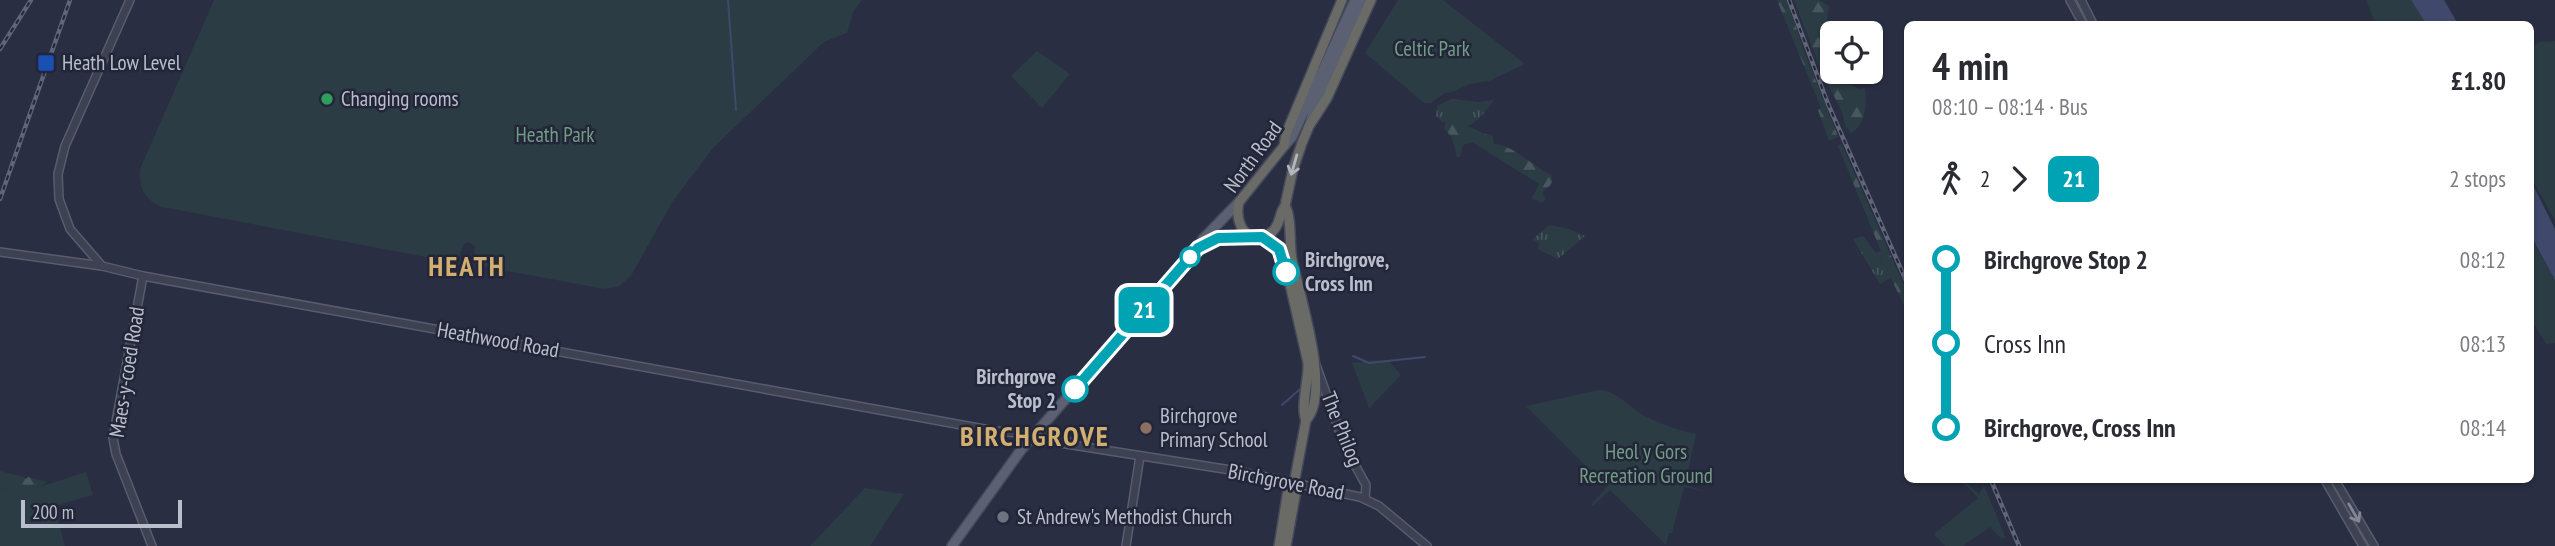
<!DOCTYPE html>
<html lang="en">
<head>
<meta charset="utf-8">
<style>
	:root { --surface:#fff; --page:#f7f7f7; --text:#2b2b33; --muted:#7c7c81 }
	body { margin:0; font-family:"PT Sans Narrow",sans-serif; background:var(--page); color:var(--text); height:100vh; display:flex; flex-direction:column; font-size:26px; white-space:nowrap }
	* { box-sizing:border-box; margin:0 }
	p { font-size:23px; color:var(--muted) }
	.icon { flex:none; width:38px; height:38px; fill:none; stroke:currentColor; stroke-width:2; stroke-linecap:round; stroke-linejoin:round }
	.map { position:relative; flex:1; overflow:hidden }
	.side { position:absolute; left:1904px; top:21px; width:630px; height:462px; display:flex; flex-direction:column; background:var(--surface); border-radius:10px; box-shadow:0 2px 5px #0004 }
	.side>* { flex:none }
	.badge { padding:0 14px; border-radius:10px; font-size:24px; line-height:46px }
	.fabs { position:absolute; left:1820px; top:21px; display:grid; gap:14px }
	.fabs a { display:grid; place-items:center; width:63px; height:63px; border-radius:10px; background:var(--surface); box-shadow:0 2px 5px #0004; font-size:35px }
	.scale { position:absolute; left:21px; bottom:18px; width:161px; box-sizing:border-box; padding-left:7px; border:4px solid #babecc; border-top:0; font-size:19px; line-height:24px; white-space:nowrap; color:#babecc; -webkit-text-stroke:5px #222638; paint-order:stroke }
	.map>.badge { position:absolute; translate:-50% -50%; box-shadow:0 0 0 4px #fff }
	.legs { display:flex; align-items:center; gap:10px; height:77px; padding:0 28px; font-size:23px }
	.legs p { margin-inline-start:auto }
	.summary { display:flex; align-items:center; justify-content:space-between; height:119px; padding:0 28px }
	h1 { font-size:38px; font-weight:600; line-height:52px }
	ul { padding:0 28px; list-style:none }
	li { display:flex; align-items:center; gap:24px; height:84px; font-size:26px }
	li i { display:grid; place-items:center; width:10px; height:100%; margin:0 9px; background:currentColor }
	li i::after { content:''; width:18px; height:18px; margin:-9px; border:5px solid; border-radius:50%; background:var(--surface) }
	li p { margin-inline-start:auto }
	li:first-child i { background:linear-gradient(#0000 50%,currentColor 0) }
	li:last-child i { background:linear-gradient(currentColor 50%,#0000 0) }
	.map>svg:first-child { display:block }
</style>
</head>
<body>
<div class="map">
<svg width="2555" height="546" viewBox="0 0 2555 546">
	<defs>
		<pattern id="grass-tufts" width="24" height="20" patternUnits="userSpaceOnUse" patternTransform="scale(1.75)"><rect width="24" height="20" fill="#2b3c44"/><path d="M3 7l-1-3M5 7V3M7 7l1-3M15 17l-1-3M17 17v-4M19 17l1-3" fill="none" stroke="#48565e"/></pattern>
		<pattern id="forest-firs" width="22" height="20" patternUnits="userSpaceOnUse" patternTransform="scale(1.75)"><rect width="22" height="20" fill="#2b3c44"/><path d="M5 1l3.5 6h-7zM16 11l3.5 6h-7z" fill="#48565e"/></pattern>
	</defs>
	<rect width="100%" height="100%" fill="#292e43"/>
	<g fill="url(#grass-tufts)">
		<path d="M 1451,99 L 1479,102 L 1494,100 C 1485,111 1474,130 1458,126 C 1451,125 1451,122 1442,122 L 1436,116 L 1437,106 Z"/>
		<path d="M 1549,225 L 1569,229 L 1585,236 L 1558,259 L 1538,249 L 1539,243 L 1532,240 Z"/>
		<path d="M 1863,236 L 1881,260 L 1880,265 L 1888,279 L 1880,284 L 1853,239 Z"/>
	</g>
	<g fill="url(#forest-firs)">
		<path d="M 1777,0 L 1787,0 L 1804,51 L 1837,134 L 1838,137 L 1829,141 L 1818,110 L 1821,108 Z"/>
		<path d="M 1794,0 L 1819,0 L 1829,6 L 1827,21 L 1832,38 L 1832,72 L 1848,72 L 1847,85 L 1852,85 L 1858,89 L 1865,88 C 1867,106 1866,123 1851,134 L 1848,128 L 1846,129 L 1842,112 L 1821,70 Z"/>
		<path d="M 1446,122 L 1452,122 L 1458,126 C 1470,123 1481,135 1493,136 L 1494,144 C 1512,144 1533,167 1551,175 C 1555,186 1547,186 1543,192 L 1545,200 L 1542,203 L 1532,198 L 1539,184 L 1472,142 L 1463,145 L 1460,157 L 1457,157 L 1452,138 L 1444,128 Z"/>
		<path d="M 1841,143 L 1907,292 L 1907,312 L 1891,278 L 1888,279 L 1880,265 L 1881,259 L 1875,253 L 1881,251 L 1838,146 Z"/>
		<path d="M 0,471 L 24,477 L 26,479 L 28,477 L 47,482 C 34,492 14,491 0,489 Z"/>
	</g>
	<g fill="#2b3c44">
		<path d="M 214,0 L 862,0 L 853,12 L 847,33 L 824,42 L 713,148 L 673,201 L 631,276 L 619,286 L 605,289 L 480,266 L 474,255 L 475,246 L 468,242 L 464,244 L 459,257 L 452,262 L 162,207 C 144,200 138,187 140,169 Z"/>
		<path d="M 1398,0 L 1443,0 L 1525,64 L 1489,81 L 1470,84 L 1453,92 L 1445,93 L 1431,103 L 1424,103 L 1365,53 Z"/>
		<path d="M 2366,0 L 2411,0 L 2426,24 L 2375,24 Z"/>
		<path d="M 2555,41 L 2555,221 L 2531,177 L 2530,47 L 2540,42 Z"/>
		<path d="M 1037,51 L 1070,74 L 1042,108 L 1011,76 Z"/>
		<path d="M 2530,236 L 2555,280 L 2555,343 L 2546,344 L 2531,319 Z"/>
		<path d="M 1379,360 L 1389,361 L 1401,375 L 1369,408 L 1352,363 Z"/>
		<path d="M 1598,390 C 1618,390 1630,409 1647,417 C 1663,425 1679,430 1696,434 L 1685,485 L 1711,493 L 1684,487 L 1672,533 L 1669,533 L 1666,545 L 1610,490 L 1593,506 L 1591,504 L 1607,487 L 1526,406 Z"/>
		<path d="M 86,472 L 93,495 L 54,506 L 65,546 L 0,546 L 0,489 C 30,493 57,481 86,472 Z"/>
		<path d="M 1957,480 L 1968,484 L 1979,494 L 1984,486 L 2006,538 L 2002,539 L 1990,527 L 1963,546 L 1945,546 L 1934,534 L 1978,498 L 1968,487 Z"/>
		<path d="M 865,488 L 904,494 L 870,546 L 810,546 Z"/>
	</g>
	<g fill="#40496b">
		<path d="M 2411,0 L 2444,0 L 2458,24 L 2426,24 Z"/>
		<path d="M 2530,179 L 2555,229 L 2555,280 L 2531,236 Z"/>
	</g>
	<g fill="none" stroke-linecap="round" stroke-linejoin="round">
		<g stroke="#40496b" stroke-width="2">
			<path d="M 728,0 L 736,110"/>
			<path d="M 1353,356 L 1369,363 L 1425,357"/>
			<path d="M 1282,405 L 1300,389"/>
		</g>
		<g stroke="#585c6d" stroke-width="10">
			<g id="tertiary">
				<path d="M 2070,0 L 2083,24"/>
				<path d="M 2081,0 L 2093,24"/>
				<path d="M 0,252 L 102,266 L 143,276 L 995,431 L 1018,433 L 1025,437"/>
				<path d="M 102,266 L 70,229 L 59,199 L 58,174 L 65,146 L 130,0"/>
				<path d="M 143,276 L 113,438 L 116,454 L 152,546"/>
				<path d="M 1316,365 L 1345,447 L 1366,485 L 1365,499"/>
				<path d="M 1036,437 L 1043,434 L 1068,441"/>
				<path d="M 1037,437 L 1041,440 L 1237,471 L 1360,497 L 1379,506 L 1427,546"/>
				<path d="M 2325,480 L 2363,546"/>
				<path d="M 2335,480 L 2374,546"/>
				<path d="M 1126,546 L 1140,456"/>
			</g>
		</g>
		<g stroke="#444859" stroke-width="12">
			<g id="primary">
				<path d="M 1310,124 L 1314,107 L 1363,0"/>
				<path d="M 1284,146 L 1292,137 L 1355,0"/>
				<path d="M 1203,246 L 1218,238 L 1254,237"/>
				<path d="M 952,546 L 1021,450 L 1198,248 L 1203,239 L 1239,202"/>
			</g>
		</g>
		<g stroke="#45495a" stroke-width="12">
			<g id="trunk">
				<path d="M 1342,0 L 1286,134 L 1284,146 L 1239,202 C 1233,224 1250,251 1273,231 C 1281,223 1279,213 1285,206 L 1293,169 L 1302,143 L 1309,126 L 1327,98 L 1371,0"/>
				<path d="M 1285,206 C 1292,216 1289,245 1292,260 C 1299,294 1332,393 1306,420 L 1294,484 L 1296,491 L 1286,546"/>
				<path d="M 1262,237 L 1277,246 L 1284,258 L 1308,363 C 1309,379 1300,407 1306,420"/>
				<path d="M 1279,546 L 1288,490 L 1294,484"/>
			</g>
		</g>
		<use href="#tertiary" stroke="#3d4152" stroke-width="7"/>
		<use href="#primary" stroke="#5b6072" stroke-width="9"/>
		<use href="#trunk" stroke="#6a6a66" stroke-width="9"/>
		<g stroke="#606579" stroke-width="4.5">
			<g id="rail">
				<path d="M 1789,0 L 1828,104 L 1908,285"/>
				<path d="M 0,49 L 31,0"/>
				<path d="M 0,199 L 70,0"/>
				<path d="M 1991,480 L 2019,546"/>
			</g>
		</g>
		<use href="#rail" stroke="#222638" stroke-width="2" stroke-dasharray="5" stroke-linecap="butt"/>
	</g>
	<defs><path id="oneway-shaft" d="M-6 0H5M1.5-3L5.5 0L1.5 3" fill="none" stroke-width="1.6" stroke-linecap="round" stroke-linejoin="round" transform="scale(1.75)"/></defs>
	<use stroke="#b2b6c2" href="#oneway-shaft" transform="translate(1294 165) rotate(106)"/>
	<use stroke="#828695" href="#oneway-shaft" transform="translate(2354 513) rotate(60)"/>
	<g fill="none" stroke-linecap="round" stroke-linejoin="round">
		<g stroke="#fff" stroke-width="16">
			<path id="line-1" d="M 1075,389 L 1198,248 L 1218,238 L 1262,237 L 1279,249 L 1286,272"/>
		</g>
		<use href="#line-1" stroke="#00a3b4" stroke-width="10"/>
	</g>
	<rect fill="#1a4fb4" stroke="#222638" stroke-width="2.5" x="37" y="54" width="18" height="18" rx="3.5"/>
	<circle fill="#2e9e5b" stroke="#222638" stroke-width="2.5" cx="327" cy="99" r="7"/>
	<g fill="#fff" stroke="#00a3b4" stroke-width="3.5">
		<circle cx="1190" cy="257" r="9"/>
		<circle cx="1286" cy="272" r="12"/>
		<circle cx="1075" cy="389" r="12"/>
	</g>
	<circle fill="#8d6e63" stroke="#222638" stroke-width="2.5" cx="1146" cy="428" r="7"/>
	<circle fill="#6b7280" stroke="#222638" stroke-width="2.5" cx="1003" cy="517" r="7"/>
	<g text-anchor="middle" stroke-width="5" stroke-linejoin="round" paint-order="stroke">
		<g font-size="21" fill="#739c85" stroke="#222638">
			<text x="1432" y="56">Celtic Park</text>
			<text x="555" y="142">Heath Park</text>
			<text x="1646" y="459">Heol y Gors<tspan x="1646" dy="24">Recreation Ground</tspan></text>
		</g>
		<g font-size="21" fill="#babecc" stroke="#222638" text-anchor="start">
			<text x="62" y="70">Heath Low Level</text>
			<text x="341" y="106">Changing rooms</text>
			<text x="1160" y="423">Birchgrove<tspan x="1160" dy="24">Primary School</tspan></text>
			<text x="1017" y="524">St Andrew's Methodist Church</text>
		</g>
		<g font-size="21" fill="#babecc" stroke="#222638">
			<text transform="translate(1253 157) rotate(-54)" y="7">North Road</text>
			<text transform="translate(498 340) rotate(10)" y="7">Heathwood Road</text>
			<text transform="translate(127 372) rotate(-81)" y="7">Maes-y-coed Road</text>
			<text transform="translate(1342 429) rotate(68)" y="7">The Philog</text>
			<text transform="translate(1286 482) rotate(11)" y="7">Birchgrove Road</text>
		</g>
		<g font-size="21" font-weight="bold" fill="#babecc" stroke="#222638" text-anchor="start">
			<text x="1305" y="267">Birchgrove,<tspan x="1305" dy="24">Cross Inn</tspan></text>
			<text x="1056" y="384" text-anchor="end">Birchgrove<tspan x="1056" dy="24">Stop 2</tspan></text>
		</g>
		<g font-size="28" font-weight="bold" letter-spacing="2" fill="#d2af70" stroke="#222638">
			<text x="467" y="276">HEATH</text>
			<text x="1035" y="446">BIRCHGROVE</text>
		</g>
	</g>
</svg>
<div class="fabs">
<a><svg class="icon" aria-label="locate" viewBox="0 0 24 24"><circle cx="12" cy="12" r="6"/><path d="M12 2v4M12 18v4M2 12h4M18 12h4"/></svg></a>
</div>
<div class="scale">200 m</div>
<b class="badge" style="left:1144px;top:310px;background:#00a3b4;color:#fff">21</b>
<section class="side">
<div class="summary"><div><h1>4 min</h1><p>08:10 – 08:14 · Bus</p></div><b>£1.80</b></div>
<div class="legs"><svg class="icon" aria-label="walk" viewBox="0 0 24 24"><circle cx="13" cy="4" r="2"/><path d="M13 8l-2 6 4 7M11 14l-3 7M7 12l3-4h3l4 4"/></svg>2<svg class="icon" aria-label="forward" viewBox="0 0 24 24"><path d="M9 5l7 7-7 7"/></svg><b class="badge" style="background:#00a3b4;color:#fff">21</b><p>2 stops</p></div>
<ul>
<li><i style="color:#00a3b4"></i><b>Birchgrove Stop 2</b><p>08:12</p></li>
<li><i style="color:#00a3b4"></i><span>Cross Inn</span><p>08:13</p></li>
<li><i style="color:#00a3b4"></i><b>Birchgrove, Cross Inn</b><p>08:14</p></li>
</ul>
</section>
</div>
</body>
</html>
